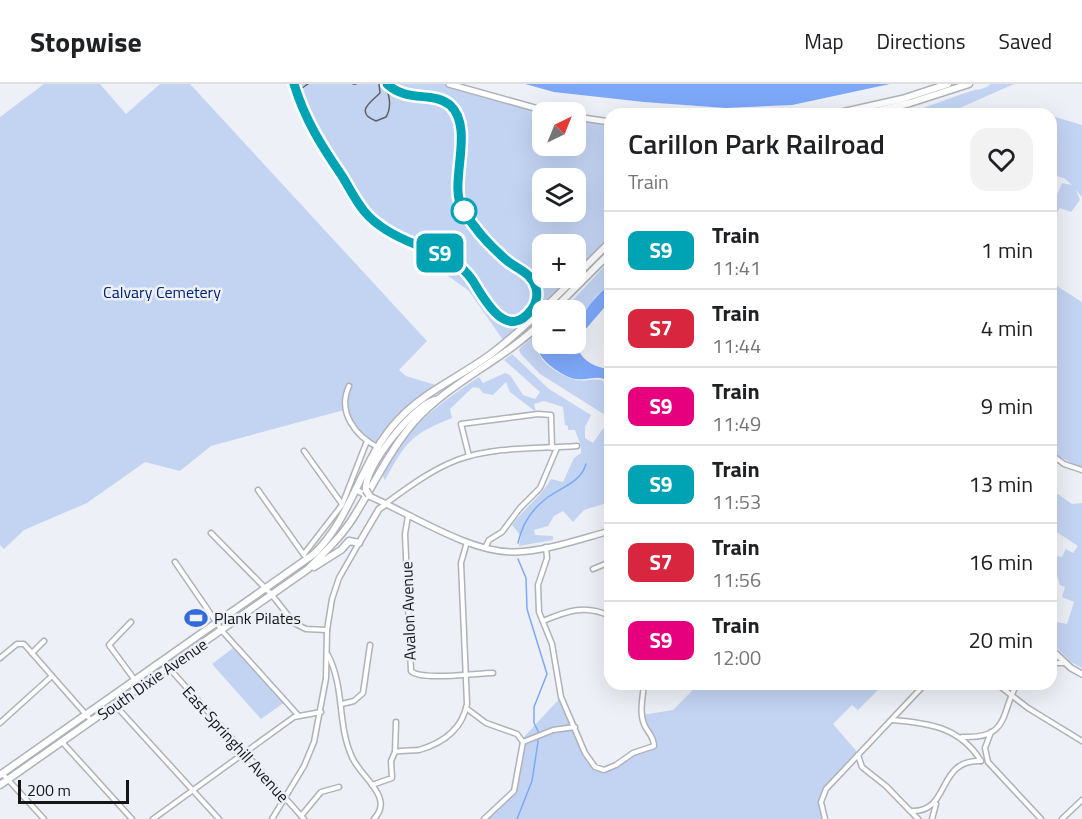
<!DOCTYPE html>
<html lang="en">
<head>
<meta charset="utf-8">
<style>
	:root { --surface:#fff; --page:#f2f2f2; --text:#202124; --muted:#757577; --line:#e0e0e0 }
	body { margin:0; font-family:"Titillium Web",sans-serif; background:var(--page); color:var(--text); height:100vh; display:flex; flex-direction:column; font-size:22px; white-space:nowrap }
	* { box-sizing:border-box; margin:0 }
	p { font-size:20px; color:var(--muted) }
	.icon { flex:none; width:33px; height:33px; fill:none; stroke:currentColor; stroke-width:2; stroke-linecap:round; stroke-linejoin:round }
	.map { position:relative; flex:1; overflow:hidden }
	.side { position:absolute; left:604px; top:24px; width:453px; height:582px; display:flex; flex-direction:column; background:var(--surface); border-radius:18px; box-shadow:0 6px 24px #0002 }
	.side>* { flex:none }
	.badge { padding:0 12px; border-radius:9px; font-size:21px; line-height:39px }
	.needle { width:39px; rotate:43deg }
	.tools { position:absolute; left:532px; top:18px; display:grid; gap:12px }
	.tools a { display:grid; place-items:center; width:54px; height:54px; border-radius:12px; background:var(--surface); box-shadow:0 6px 24px #0002; font-size:30px }
	.scale { position:absolute; left:18px; bottom:15px; width:111px; box-sizing:border-box; padding-left:6px; border:3px solid #141618; border-top:0; font-size:16px; line-height:21px; white-space:nowrap; color:#141618; -webkit-text-stroke:4px #edf0f6; paint-order:stroke }
	.map>.badge { position:absolute; translate:-50% -50%; box-shadow:0 0 0 3px #fff }
	.round { display:grid; place-items:center; flex:none; width:63px; height:63px; border-radius:18px; background:var(--page) }
	.head { display:flex; align-items:center; justify-content:space-between; height:102px; padding:0 24px }
	h1 { font-size:28px; font-weight:600; line-height:45px }
	ul { padding:0; list-style:none }
	li { display:flex; align-items:center; gap:18px; height:78px; padding:0 24px; border-top:2px solid var(--line) }
	li div { flex:1 }
	li b { display:block; font-size:22px }
	li em { font-style:normal }
	li .badge { min-width:66px; font-weight:700; text-align:center }
	header { display:flex; align-items:center; gap:36px; box-sizing:border-box; height:84px; padding:0 30px; background:var(--surface); border-bottom:2px solid var(--line) }
	header strong { font-size:28px }
	nav { display:flex; gap:33px; margin-inline-start:auto; font-size:21px }
	.map>svg:first-child { display:block }
</style>
</head>
<body>
<header>
<strong>Stopwise</strong>
<nav><a>Map</a><a>Directions</a><a>Saved</a></nav>
</header>
<div class="map">
<svg width="1082" height="735" viewBox="0 0 1082 735">
	<rect width="100%" height="100%" fill="#edf0f6"/>
	<g fill="#c3d4f3" fill-rule="evenodd">
		<path d="M 44,0 L 100,0 L 126,30 L 160,0 L 190,0 L 427,257 L 399,286 L 406,292 L 439,302 L 420,315 L 377,363 L 360,351 L 344,326 L 211,362 L 180,387 L 145,378 L 87,419 L 24,446 L 4,465 L 0,461 L 0,33 Z"/>
		<path d="M 293,0 L 449,0 L 543,28 L 543,62 L 576,62 L 576,33 L 610,38 L 610,152 L 576,186 L 576,160 L 543,160 L 543,194 L 569,194 L 503,256 L 469,207 L 364,131 L 306,46 ZM 543,94 L 576,94 L 576,128 L 543,128 Z"/>
		<path d="M 991,0 L 1014,0 L 946,30 L 908,30 C 927,22 948,15 968,8 C 976,5 984,6 991,0 Z"/>
		<path d="M 1052,32 L 1082,41 L 1082,113 L 1076,106 L 1080,116 L 1071,128 L 1060,124 L 1057,128 L 1052,124 L 1062,99 L 1072,101 L 1064,94 L 1052,91 Z"/>
		<path d="M 610,176 L 610,199 L 595,213 L 576,244 L 576,226 L 564,226 Z"/>
		<path d="M 1052,199 L 1082,218 L 1082,384 L 1052,369 Z"/>
		<path d="M 543,244 L 543,260 L 564,260 L 555,264 L 541,265 L 538,268 C 542,281 565,294 577,296 C 590,298 599,292 610,301 L 610,334 L 540,290 L 521,270 L 519,266 L 521,263 Z"/>
		<path d="M 512,270 L 549,305 L 591,331 L 585,343 L 585,354 L 593,359 L 607,339 L 610,340 L 610,418 L 584,426 L 573,438 L 563,427 L 554,432 L 548,442 L 534,446 L 535,451 L 553,452 L 553,456 L 519,462 L 521,452 L 512,441 C 524,424 541,413 551,395 L 563,398 L 574,374 L 581,369 L 581,362 L 575,346 L 568,346 L 568,342 L 565,341 L 563,323 L 544,317 L 534,320 L 536,328 L 510,308 L 506,298 L 493,311 L 483,309 L 479,304 L 473,303 L 450,325 L 452,334 C 411,350 406,358 385,396 L 382,391 C 389,379 396,367 404,356 C 424,330 452,311 479,293 L 483,299 L 505,289 L 510,291 L 523,311 L 535,315 L 540,308 L 504,276 Z"/>
		<path d="M 1052,406 L 1072,420 L 1082,419 L 1082,584 L 1071,578 L 1052,559 L 1052,553 L 1055,552 L 1052,546 L 1052,530 L 1057,538 L 1067,540 L 1074,518 L 1062,513 L 1065,503 L 1060,501 L 1053,479 L 1058,472 L 1062,473 L 1066,465 L 1073,469 L 1078,462 L 1052,445 Z"/>
		<path d="M 233,564 L 285,618 L 261,635 L 212,580 Z"/>
		<path d="M 699,600 L 883,601 L 858,626 L 852,621 L 833,640 L 859,670 L 830,700 L 822,715 L 825,735 L 484,735 L 514,707 L 522,655 L 561,613 C 572,637 580,675 604,686 L 629,672 L 653,663 L 651,650 L 642,631 L 673,626 Z"/>
	</g>
	<g fill="#7da8f9">
		<path d="M 525,0 L 890,0 L 792,21 L 726,24 L 644,18 L 554,8 Z"/>
		<path d="M 610,200 L 610,217 L 584,247 L 578,265 C 583,278 597,284 610,285 L 610,299 C 598,289 591,297 576,295 C 565,294 542,278 539,268 C 542,266 572,260 576,260 C 576,235 592,215 610,200 Z"/>
	</g>
	<g fill="none" stroke-linecap="round" stroke-linejoin="round">
		<g stroke="#7da8f9" stroke-width="1.5">
			<path d="M 518,459 C 522,440 533,424 548,413 C 562,403 581,398 586,380"/>
			<path d="M 517,735 L 532,697 L 538,658 L 538,647 L 534,639 L 534,623 L 547,590 L 527,525 L 526,494 L 518,475"/>
		</g>
		<g stroke="#afb2b8" stroke-width="7">
			<g id="minor">
				<path d="M 349,302 C 337,328 355,352 379,364"/>
				<path d="M 304,367 L 342,420"/>
				<path d="M 1052,371 L 1064,380 L 1082,386"/>
				<path d="M 469,372 L 461,340 L 538,330 L 551,331 L 552,364"/>
				<path d="M 258,406 L 304,471"/>
				<path d="M 385,420 C 407,404 431,386 457,376 C 495,362 538,365 577,362"/>
				<path d="M 408,432 L 405,450 L 411,587 C 421,597 476,589 493,589"/>
				<path d="M 211,449 L 272,511 L 294,539 L 306,545 L 327,546"/>
				<path d="M 546,463 L 547,474 L 538,501 L 539,528 L 552,560 L 561,613 L 585,669 L 595,683 L 604,686 L 616,681 L 633,669 L 654,662 C 654,652 647,648 644,640 C 639,628 643,613 644,600"/>
				<path d="M 485,464 L 489,456 L 502,448 L 520,424 L 540,404 L 557,364"/>
				<path d="M 304,470 L 342,421 L 367,357"/>
				<path d="M 175,478 L 223,548 L 298,631"/>
				<path d="M 593,485 L 610,478"/>
				<path d="M 543,537 C 567,527 585,520 610,532"/>
				<path d="M 131,538 L 109,561 L 140,603"/>
				<path d="M 32,569 L 44,557"/>
				<path d="M 328,571 C 345,604 337,641 352,673 C 361,694 395,713 374,735"/>
				<path d="M 0,574 L 17,560 L 24,560 L 89,634"/>
				<path d="M 1052,579 L 1065,579"/>
				<path d="M 169,584 L 304,735"/>
				<path d="M 997,600 L 1028,624 L 1082,657"/>
				<path d="M 342,620 L 354,617 L 363,609 L 370,561"/>
				<path d="M 115,621 L 219,735"/>
				<path d="M 466,624 L 486,639 L 517,650 L 523,658 L 514,707 L 484,735"/>
				<path d="M 892,636 C 929,639 960,643 981,677"/>
				<path d="M 0,639 L 52,592"/>
				<path d="M 991,648 L 985,664 L 988,678 L 1041,735"/>
				<path d="M 962,653 C 1010,655 1000,630 1017,600"/>
				<path d="M 523,658 L 553,646 L 575,643"/>
				<path d="M 63,659 L 132,735"/>
				<path d="M 395,668 L 396,638"/>
				<path d="M 858,671 L 862,683 L 886,702 L 918,735"/>
				<path d="M 2,689 L 44,735"/>
				<path d="M 372,701 L 392,694 L 391,677 L 395,668 C 403,666 411,667 419,666 C 443,659 462,646 467,620 L 461,479 L 467,458"/>
				<path d="M 912,727 C 951,728 936,675 981,677"/>
				<path d="M 301,732 L 321,708 L 339,703"/>
				<path d="M 153,735 L 294,633 L 321,628"/>
				<path d="M 272,735 L 304,682 L 314,658 L 326,594 L 327,546 L 332,515 L 339,494 L 359,459"/>
				<path d="M 825,735 L 821,718 L 826,705 L 925,600"/>
				<path d="M 932,735 L 936,720"/>
				<path d="M 1062,735 L 1082,716"/>
			</g>
		</g>
		<g stroke="#afb2b8" stroke-width="8">
			<g id="tertiary">
				<path d="M 449,0 L 549,28"/>
				<path d="M 576,33 L 610,38"/>
			</g>
		</g>
		<g stroke="#afb2b8" stroke-width="8">
			<g id="secondary">
				<path d="M 356,406 L 364,410"/>
				<path d="M 369,412 C 411,430 469,469 515,468 C 547,467 580,455 610,447"/>
				<path d="M 359,459 L 379,425 L 385,421"/>
				<path d="M 1052,566 L 1071,584 L 1082,590"/>
			</g>
		</g>
		<g stroke="#afb2b8" stroke-width="9">
			<g id="primary">
				<path d="M 835,30 L 902,15 L 948,0"/>
				<path d="M 865,30 L 910,19 L 969,0"/>
				<path d="M 576,192 L 610,158"/>
				<path d="M 553,226 L 610,169"/>
				<path d="M 366,406 C 363,384 413,322 435,316"/>
				<path d="M 314,483 L 341,466 L 349,457 L 359,459"/>
				<path d="M 0,691 L 314,470 C 353,432 361,375 398,336 C 425,307 460,293 491,270 C 521,247 548,221 575,194"/>
				<path d="M 0,701 L 308,485 C 324,469 341,453 353,434 C 373,402 389,367 414,338 C 451,297 504,276 543,237"/>
			</g>
		</g>
		<use href="#minor" stroke="#fff" stroke-width="4"/>
		<use href="#tertiary" stroke="#fff" stroke-width="5"/>
		<use href="#secondary" stroke="#fff" stroke-width="5"/>
		<use href="#primary" stroke="#fff" stroke-width="6"/>
		<g stroke="#5f6165" stroke-width="1.5">
			<path d="M 296,0 L 302,4 L 308,0"/>
			<path d="M 353,0 L 356,0"/>
			<path d="M 379,0 L 380,9 C 371,18 354,28 376,37 L 386,33 C 392,23 390,9 383,0"/>
		</g>
		<g stroke="#5f6165" stroke-width="4">
			<path id="rail" d="M 294,0 C 305,35 322,62 342,92 C 349,103 355,116 364,126 C 388,155 423,157 450,175 C 459,181 467,188 473,197 C 484,215 507,259 532,225 C 536,220 538,211 536,204 C 531,187 515,185 504,174 C 489,161 474,142 463,126 C 447,101 476,45 450,21 C 434,7 407,18 387,0"/>
		</g>
		<use href="#rail" stroke="#edf0f6" stroke-width="1.5" stroke-dasharray="4.5" stroke-linecap="butt"/>
		<g stroke="#afb2b8" stroke-width="9" stroke-linecap="butt">
			<path id="primary-bridge" d="M 366,406 L 369,411"/>
		</g>
		<use href="#primary-bridge" stroke="#fff" stroke-width="6"/>
	</g>
	<g fill="none" stroke-linecap="round" stroke-linejoin="round">
		<g stroke="#fff" stroke-width="14">
			<path id="line" d="M 294,0 C 305,36 321,61 342,92 C 349,103 355,116 364,127 C 376,142 399,154 417,161 C 428,165 440,168 450,175 C 459,181 467,188 473,197 C 484,215 507,259 532,225 C 536,220 538,211 536,204 C 531,187 515,185 504,174 C 489,161 473,142 463,126 C 447,101 476,45 450,21 C 434,7 407,19 387,0"/>
		</g>
		<use href="#line" stroke="#00a3b4" stroke-width="9"/>
	</g>
	<defs>
		<g id="stadium-bare" transform="scale(1.8)"><path d="M0-5a6.5 5 0 1 0 0 10a6.5 5 0 1 0 0-10ZM-3.5-1.8h7v3.6h-7Z" fill="#336ad9" stroke="#edf0f6" stroke-width="2.5" paint-order="stroke"/></g>
	</defs>
	<g fill-rule="evenodd">
		<use href="#stadium-bare" x="196" y="534"/>
	</g>
	<circle fill="#fff" stroke="#00a3b4" stroke-width="3" cx="464" cy="127" r="12"/>
	<g text-anchor="middle" stroke-width="5" stroke-linejoin="round" paint-order="stroke">
		<g font-size="16" fill="#00227c" stroke="#edf0f6">
			<text x="162" y="214">Calvary Cemetery</text>
		</g>
		<g font-size="16" fill="#141618" stroke="#edf0f6">
			<text transform="translate(408 527) rotate(-92)" y="6">Avalon Avenue</text>
			<text transform="translate(152 595) rotate(-35)" y="6">South Dixie Avenue</text>
			<text transform="translate(236 660) rotate(48)" y="6">East Springhill Avenue</text>
		</g>
		<g font-size="16" fill="#141618" stroke="#edf0f6" text-anchor="start">
			<text x="214" y="540">Plank Pilates</text>
		</g>
	</g>
</svg>
<div class="tools">
<a><svg class="needle" viewBox="-14 -14 28 28"><path d="M0-13l5 13h-10z" fill="#e53935"/><path d="M0 13l5-13h-10z" fill="#757577"/></svg></a>
<a><svg class="icon" aria-label="layers" viewBox="0 0 24 24"><path d="M12 4l9 5-9 5-9-5zM3 14l9 5 9-5"/></svg></a>
<a>+</a>
<a>−</a>
</div>
<div class="scale">200 m</div>
<b class="badge" style="left:440px;top:169px;background:#00a3b4;color:#fff">S9</b>
<section class="side">
<div class="head"><div><h1>Carillon Park Railroad</h1><p>Train</p></div><a class="round"><svg class="icon" aria-label="heart" viewBox="0 0 24 24"><path d="M12 20l-8-8c-3-5 5-10 8-4 3-6 11-1 8 4z"/></svg></a></div>
<ul>
<li><span class="badge" style="background:#00a3b4;color:#fff">S9</span><div><b>Train</b><p>11:41</p></div><em>1 min</em></li>
<li><span class="badge" style="background:#d7263d;color:#fff">S7</span><div><b>Train</b><p>11:44</p></div><em>4 min</em></li>
<li><span class="badge" style="background:#e6007e;color:#fff">S9</span><div><b>Train</b><p>11:49</p></div><em>9 min</em></li>
<li><span class="badge" style="background:#00a3b4;color:#fff">S9</span><div><b>Train</b><p>11:53</p></div><em>13 min</em></li>
<li><span class="badge" style="background:#d7263d;color:#fff">S7</span><div><b>Train</b><p>11:56</p></div><em>16 min</em></li>
<li><span class="badge" style="background:#e6007e;color:#fff">S9</span><div><b>Train</b><p>12:00</p></div><em>20 min</em></li>
</ul>
</section>
</div>
</body>
</html>
